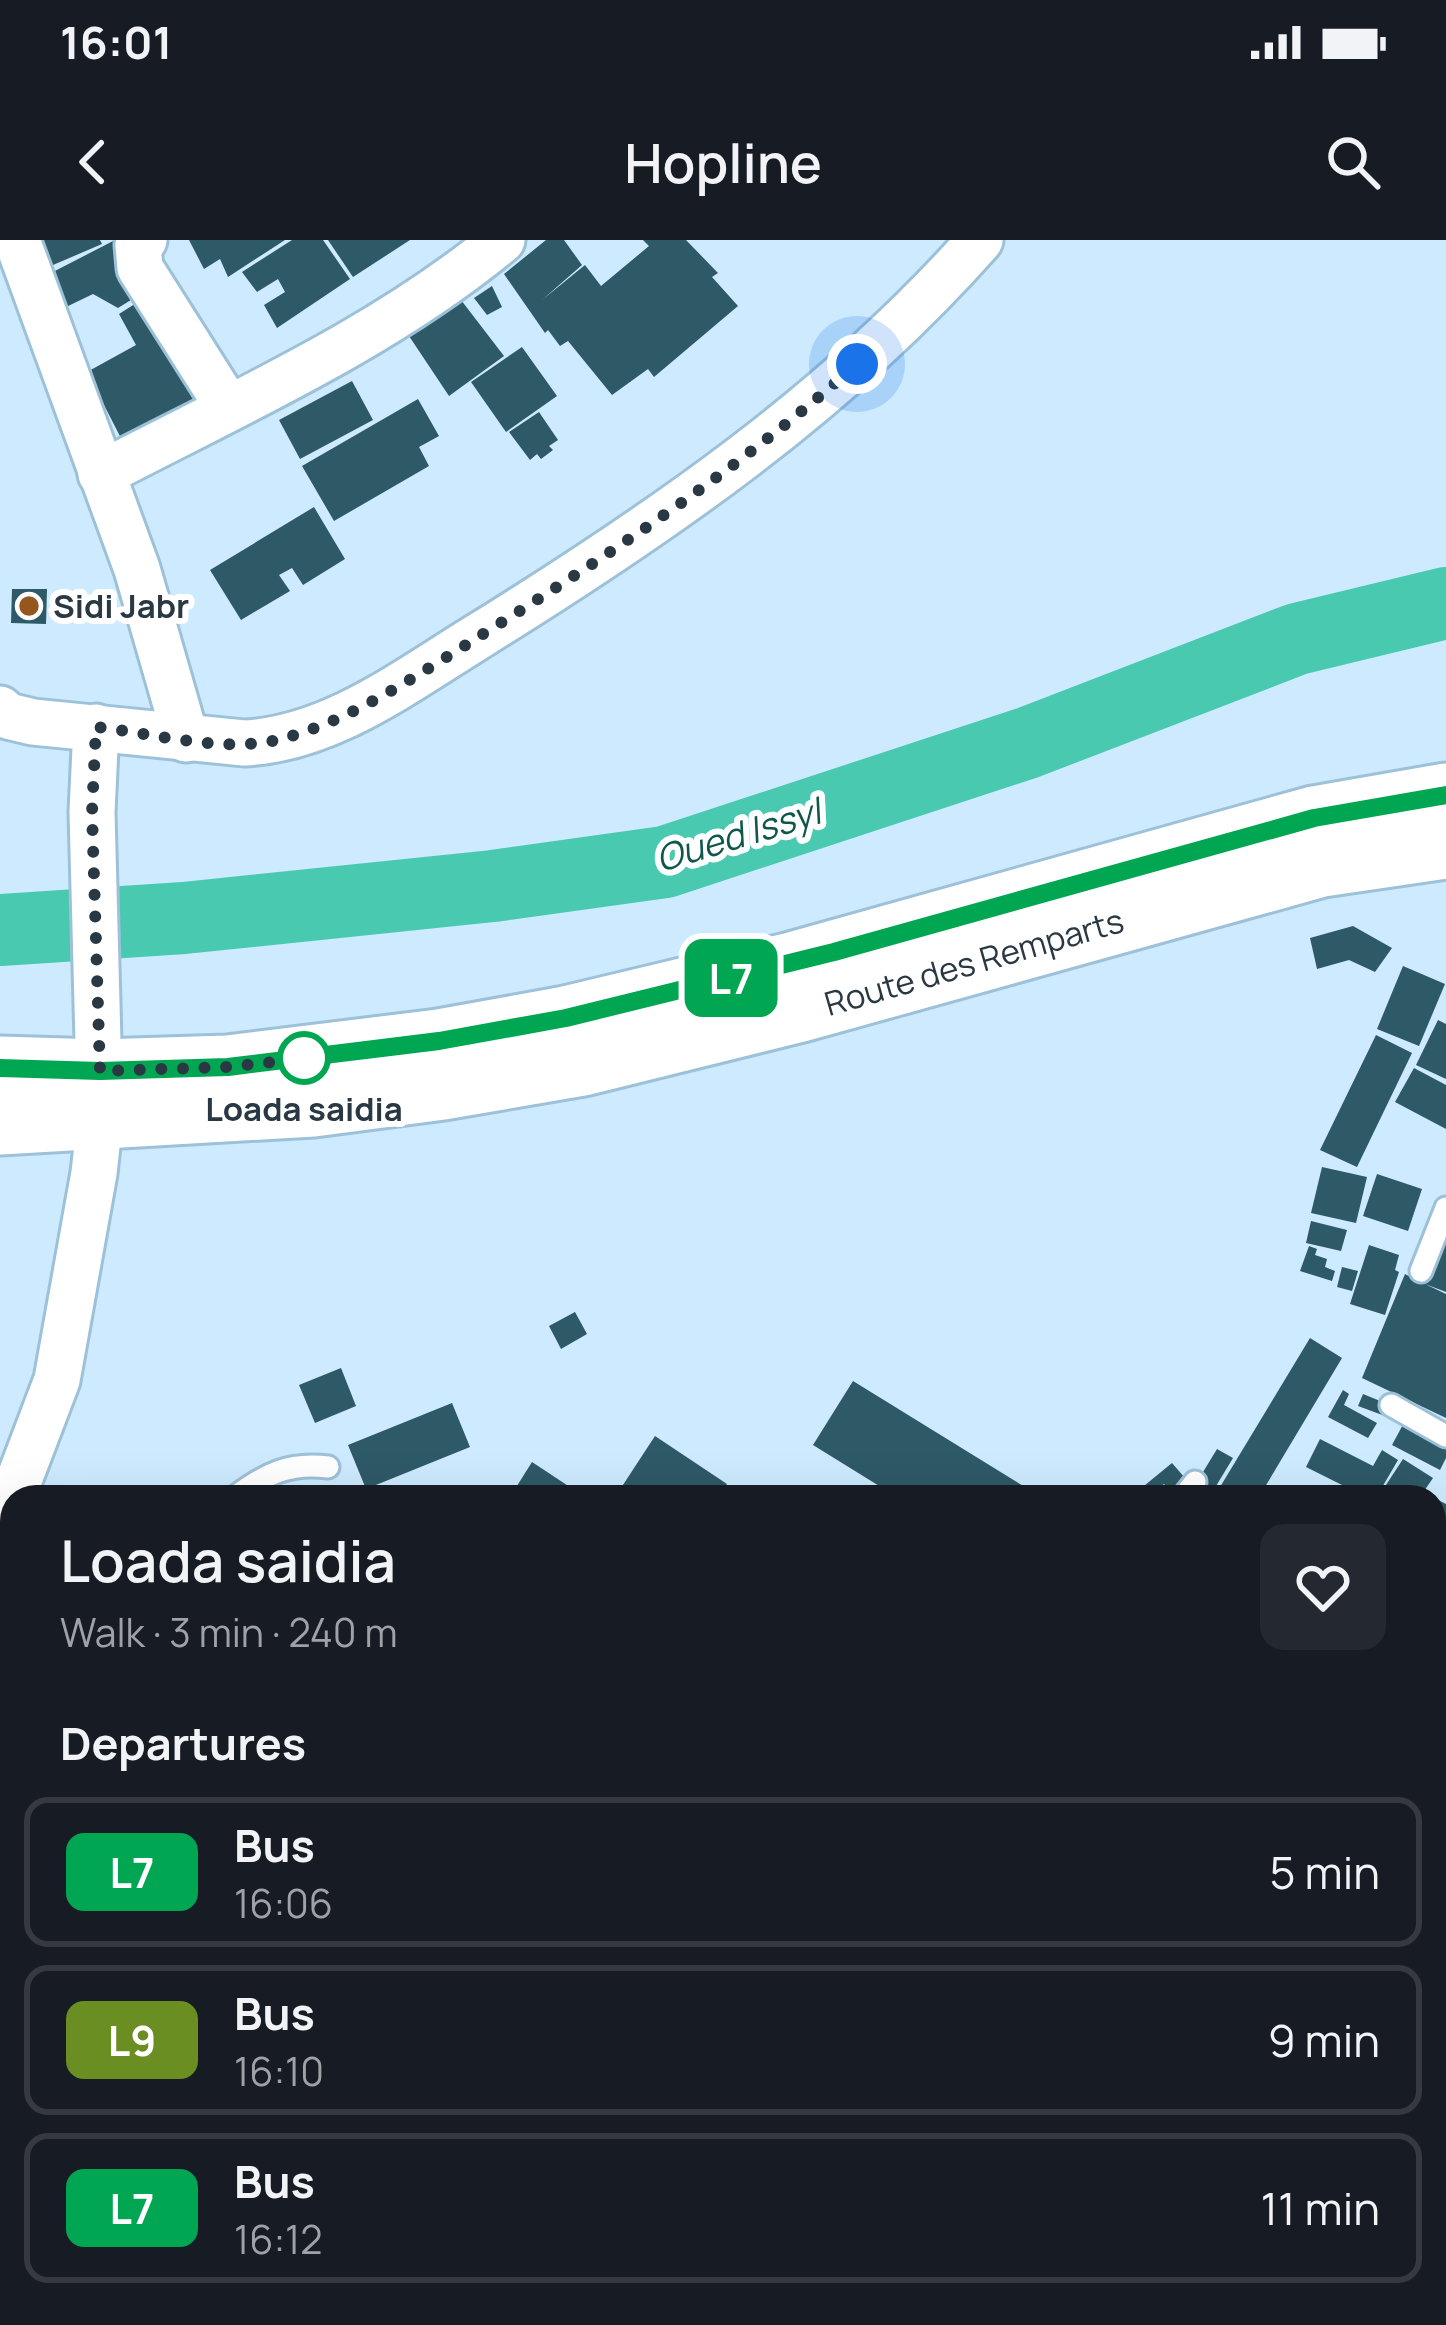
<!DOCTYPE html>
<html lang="en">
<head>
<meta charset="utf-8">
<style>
	:root { --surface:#171b24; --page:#242831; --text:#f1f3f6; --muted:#9ea1a6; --line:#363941 }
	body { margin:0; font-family:Manrope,sans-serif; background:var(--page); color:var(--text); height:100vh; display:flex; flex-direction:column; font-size:45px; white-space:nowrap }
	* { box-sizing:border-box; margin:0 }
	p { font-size:39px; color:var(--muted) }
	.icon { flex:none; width:66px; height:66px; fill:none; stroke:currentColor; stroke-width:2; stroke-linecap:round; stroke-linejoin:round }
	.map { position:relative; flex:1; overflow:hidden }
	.drawer { position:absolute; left:0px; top:1245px; width:1446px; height:840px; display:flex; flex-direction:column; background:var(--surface); border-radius:36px 36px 0 0; box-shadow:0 12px 48px #0002 }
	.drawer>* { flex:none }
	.badge { padding:0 24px; border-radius:18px; font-size:42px; line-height:78px }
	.you { position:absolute; width:60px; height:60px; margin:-30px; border:9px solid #fff; border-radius:50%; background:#1a73e8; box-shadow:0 0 0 18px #1a73e833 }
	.map>.badge { position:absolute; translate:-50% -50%; box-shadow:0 0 0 6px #fff }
	h2 { padding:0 60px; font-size:45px; line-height:108px }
	.round { display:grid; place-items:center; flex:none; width:126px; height:126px; border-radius:24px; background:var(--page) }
	.overview { display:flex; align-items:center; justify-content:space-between; height:204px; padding:0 60px }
	h1 { font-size:57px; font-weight:600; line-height:90px }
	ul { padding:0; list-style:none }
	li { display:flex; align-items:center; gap:36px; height:150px; margin:0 24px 18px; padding:0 36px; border:6px solid var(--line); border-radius:24px }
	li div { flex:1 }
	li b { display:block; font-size:45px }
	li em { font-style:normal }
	li .badge { min-width:132px; font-weight:700; text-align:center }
	.status { display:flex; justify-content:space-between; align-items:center; height:84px; padding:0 60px; background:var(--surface); direction:ltr }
	.status svg { height:33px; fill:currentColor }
	header { display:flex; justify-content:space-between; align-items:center; height:156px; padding:0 60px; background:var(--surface); font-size:54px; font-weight:600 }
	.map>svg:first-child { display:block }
</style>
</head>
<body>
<div class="status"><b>16:01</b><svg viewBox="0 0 49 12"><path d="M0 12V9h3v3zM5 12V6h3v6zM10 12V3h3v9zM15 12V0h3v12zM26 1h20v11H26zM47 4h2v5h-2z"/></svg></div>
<header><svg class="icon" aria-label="back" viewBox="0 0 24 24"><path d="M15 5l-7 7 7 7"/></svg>Hopline<svg class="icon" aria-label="search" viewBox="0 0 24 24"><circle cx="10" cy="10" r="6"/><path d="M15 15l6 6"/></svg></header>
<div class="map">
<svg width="1446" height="2085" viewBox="0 0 1446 2085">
	<rect width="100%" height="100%" fill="#cdeafe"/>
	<path fill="#b3dffd" d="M 12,2037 L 12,2073 L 147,2073 L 165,2085 L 0,2085 L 0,2055 Z"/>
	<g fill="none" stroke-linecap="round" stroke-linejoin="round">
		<path stroke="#4ac9b1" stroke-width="72" d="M 0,690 L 184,678 L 493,646 L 665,622 L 1027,503 L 1297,399 L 1446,363"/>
	</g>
	<g fill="#2e5966">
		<path d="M 43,0 L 100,0 L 102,4 L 53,25 Z"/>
		<path d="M 115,0 L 139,55 L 118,68 L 93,54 L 64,68 L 51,33 Z"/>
		<path d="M 189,0 L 285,0 L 228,37 L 220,19 L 204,29 Z"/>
		<path d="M 292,0 L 323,0 L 350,39 L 277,88 L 264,65 L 285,52 L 278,39 L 257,52 L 242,32 Z"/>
		<path d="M 328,0 L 410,0 L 353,37 Z"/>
		<path d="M 546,0 L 564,0 L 582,25 L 542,60 L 585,25 L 601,46 L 649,6 L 643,0 L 686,0 L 718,33 L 712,37 L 738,66 L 654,137 L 648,129 L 612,155 L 568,101 L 560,106 L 548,90 L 545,93 L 504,34 Z"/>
		<path d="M 492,46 L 502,67 L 487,75 L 474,58 Z"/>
		<path d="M 141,60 L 198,158 L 123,202 L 87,132 L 136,105 L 119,74 Z"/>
		<path d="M 461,60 L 504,116 L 449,156 L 409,96 Z"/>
		<path d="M 522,107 L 557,156 L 506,192 L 471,142 Z"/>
		<path d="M 352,141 L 373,180 L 300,219 L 279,180 Z"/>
		<path d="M 418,159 L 439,196 L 419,207 L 429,226 L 334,281 L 302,226 Z"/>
		<path d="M 539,172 L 558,200 L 549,206 L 553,210 L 541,219 L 537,214 L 530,220 L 509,192 Z"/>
		<path d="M 314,267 L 345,319 L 303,345 L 292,328 L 279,335 L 290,351 L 241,380 L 210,330 Z"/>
		<path d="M 12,349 L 47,349 L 46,384 L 11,383 Z"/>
		<path d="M 1353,686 L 1392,708 L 1375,732 L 1349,720 L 1317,729 L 1310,698 Z"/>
		<path d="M 1403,726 L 1445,744 L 1419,806 L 1377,789 Z"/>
		<path d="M 1438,780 L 1446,784 L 1446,839 L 1416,825 Z"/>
		<path d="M 1376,795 L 1412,813 L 1357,927 L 1320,910 Z"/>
		<path d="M 1414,828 L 1446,845 L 1446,889 L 1395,862 Z"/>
		<path d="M 1322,927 L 1367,937 L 1356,983 L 1311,973 Z"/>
		<path d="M 1377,934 L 1422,949 L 1408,991 L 1363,976 Z"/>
		<path d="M 1311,981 L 1347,990 L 1341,1011 L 1306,1003 Z"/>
		<path d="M 1446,988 L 1446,1052 L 1425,1044 L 1446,1054 L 1446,1178 L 1362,1138 L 1405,1034 L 1418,1041 Z"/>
		<path d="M 1369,1005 L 1399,1015 L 1395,1030 L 1399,1032 L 1385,1075 L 1350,1064 Z"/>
		<path d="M 1309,1006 L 1317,1009 L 1315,1015 L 1327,1019 L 1325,1027 L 1335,1031 L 1332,1041 L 1300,1031 Z"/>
		<path d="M 1342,1027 L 1358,1031 L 1352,1051 L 1337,1047 Z"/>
		<path d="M 575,1072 L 587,1094 L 561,1109 L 549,1086 Z"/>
		<path d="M 1310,1098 L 1342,1118 L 1259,1257 L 1214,1257 Z"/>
		<path d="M 341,1128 L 356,1166 L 315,1183 L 299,1145 Z"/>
		<path d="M 853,1141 L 1028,1249 L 1023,1257 L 897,1257 L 813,1205 Z"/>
		<path d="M 1343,1150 L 1349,1154 L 1344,1165 L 1377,1183 L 1368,1198 L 1328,1177 Z"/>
		<path d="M 1363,1154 L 1390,1165 L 1385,1176 L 1358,1166 Z"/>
		<path d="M 452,1163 L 470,1207 L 366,1249 L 348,1205 Z"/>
		<path d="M 1406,1179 L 1446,1199 L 1446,1218 L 1440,1230 L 1392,1205 Z"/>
		<path d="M 655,1196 L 727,1244 L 718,1257 L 628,1257 L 619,1251 Z"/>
		<path d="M 1320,1199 L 1373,1226 L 1382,1210 L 1398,1220 L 1377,1256 L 1361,1246 L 1358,1253 L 1306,1227 Z"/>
		<path d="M 1217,1209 L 1233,1218 L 1213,1251 L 1197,1242 Z"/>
		<path d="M 1403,1219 L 1433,1238 L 1420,1257 L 1392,1257 L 1382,1251 Z"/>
		<path d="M 532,1222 L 585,1257 L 510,1257 Z"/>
		<path d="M 1172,1223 L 1191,1245 L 1176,1257 L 1164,1244 L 1146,1257 L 1139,1250 Z"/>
		<path d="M 1434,1258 L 1446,1264 L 1446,1292 L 1434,1287 Z"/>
		<path d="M 1446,1347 L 1446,1414 L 1434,1408 L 1434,1370 Z"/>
		<path d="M 0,1465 L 12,1475 L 12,1539 L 0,1553 Z"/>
		<path d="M 1434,1482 L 1446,1490 L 1446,1507 L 1434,1523 Z"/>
		<path d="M 1446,1517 L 1446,1569 L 1434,1562 L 1434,1534 Z"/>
		<path d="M 1446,1749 L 1446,1773 L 1434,1763 Z"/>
		<path d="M 1446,1868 L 1446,1900 L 1434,1911 L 1434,1879 Z"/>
		<path d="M 0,1874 L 12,1881 L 12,1903 L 0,1922 Z"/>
		<path d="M 296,2073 L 336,2073 L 345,2080 L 341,2085 L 285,2085 Z"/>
		<path d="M 873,2073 L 924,2073 L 930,2078 L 924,2085 L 863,2085 Z"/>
		<path d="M 1030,2073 L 1044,2073 L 1056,2085 L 1017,2085 Z"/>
		<path d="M 1103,2073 L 1161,2073 L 1174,2085 L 1093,2085 Z"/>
		<path d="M 1170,2073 L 1208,2073 L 1196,2085 L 1183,2085 Z"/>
		<path d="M 1349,2073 L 1433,2073 L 1422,2085 L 1338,2085 Z"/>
	</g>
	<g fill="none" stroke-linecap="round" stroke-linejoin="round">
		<g stroke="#9dc1d9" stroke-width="27">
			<g id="lane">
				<path d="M 1421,1031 L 1446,968"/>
				<path d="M 1391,1165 L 1446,1196"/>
				<path d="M 235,1257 C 266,1234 289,1222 328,1227"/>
				<path d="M 1183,1257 L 1195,1242"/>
				<path d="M 1434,1591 L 1446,1583"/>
				<path d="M 1436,1808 L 1446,1797"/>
				<path d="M 565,2073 L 577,2085"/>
				<path d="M 1070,2073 L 1084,2085"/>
				<path d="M 357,2085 L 368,2073"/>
				<path d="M 624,2085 L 636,2073"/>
				<path d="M 772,2085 L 783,2073"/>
				<path d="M 985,2085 L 995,2073"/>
				<path d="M 1215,2085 L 1225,2073"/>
			</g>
		</g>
		<g stroke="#9dc1d9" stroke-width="51">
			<g id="street">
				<path d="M 17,0 L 137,329 L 186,499"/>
				<path d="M 144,0 L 138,5 L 140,28 L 228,167"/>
				<path d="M 101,234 C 237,163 384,98 502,0"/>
				<path d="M 0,469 L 8,476 L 33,482 L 244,503 C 329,499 403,443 474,399 C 658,285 835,164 980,0"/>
				<path d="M 0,1290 L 57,1140 L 94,933 L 100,879 L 92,572 L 96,487"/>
			</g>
		</g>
		<g stroke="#9dc1d9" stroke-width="69">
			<g id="secondary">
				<path d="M 0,828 L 100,831 L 228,827 L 439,801 L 566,778 L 788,725 L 1314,578 L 1446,555"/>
				<path d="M 0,883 L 313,865 L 443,848 L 583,824 L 801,770 L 1322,625 L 1446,607"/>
			</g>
		</g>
		<use href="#lane" stroke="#fff" stroke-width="21"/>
		<use href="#street" stroke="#fff" stroke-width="45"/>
		<use href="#secondary" stroke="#fff" stroke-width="63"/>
	</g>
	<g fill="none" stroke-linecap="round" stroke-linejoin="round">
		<g stroke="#fff" stroke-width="27">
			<path id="line" d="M 0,828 L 100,831 L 228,827 L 439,801 L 566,778 L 834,712 L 1314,578 L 1446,555"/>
		</g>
		<use href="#line" stroke="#00a651" stroke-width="18"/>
		<path stroke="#293842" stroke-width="12" stroke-dasharray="0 21.6" d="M 304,818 L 308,818 L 228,827 L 100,831 L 92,572 L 96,487 C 150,493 225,513 277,500 C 350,482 417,435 480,396 C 612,313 740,228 857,124"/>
	</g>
	<circle fill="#96571e" stroke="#fff" stroke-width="4.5" cx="29" cy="366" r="12"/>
	<circle fill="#fff" stroke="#00a651" stroke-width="6" cx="304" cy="818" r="24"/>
	<g text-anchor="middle" stroke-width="12" stroke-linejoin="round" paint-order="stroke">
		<g font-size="33" font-weight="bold" fill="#293842" stroke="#fff" text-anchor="start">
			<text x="53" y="378">Sidi Jabr</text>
		</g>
		<g font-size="33" fill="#293842" stroke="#fff">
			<text transform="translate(974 722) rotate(-16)" y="12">Route des Remparts</text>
		</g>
		<g font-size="33" font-weight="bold" fill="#293842" stroke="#fff">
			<text x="304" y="881">Loada saidia</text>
		</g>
		<g font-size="36" font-style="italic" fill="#0f574b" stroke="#fff">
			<text transform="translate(738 595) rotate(-17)" y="13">Oued Issyl</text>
		</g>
	</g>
</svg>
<div class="you" style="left:857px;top:124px"></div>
<b class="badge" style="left:731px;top:738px;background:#00a651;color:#fff">L7</b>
<section class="drawer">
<div class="overview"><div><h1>Loada saidia</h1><p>Walk · 3 min · 240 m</p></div><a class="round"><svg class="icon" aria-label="heart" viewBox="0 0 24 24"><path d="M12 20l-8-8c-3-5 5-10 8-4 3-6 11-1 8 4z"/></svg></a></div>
<h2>Departures</h2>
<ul>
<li><span class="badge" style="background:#00a651;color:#fff">L7</span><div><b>Bus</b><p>16:06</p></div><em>5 min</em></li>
<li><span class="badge" style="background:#6b8e23;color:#fff">L9</span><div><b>Bus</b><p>16:10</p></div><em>9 min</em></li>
<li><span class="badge" style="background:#00a651;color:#fff">L7</span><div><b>Bus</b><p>16:12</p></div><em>11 min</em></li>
</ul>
</section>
</div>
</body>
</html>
